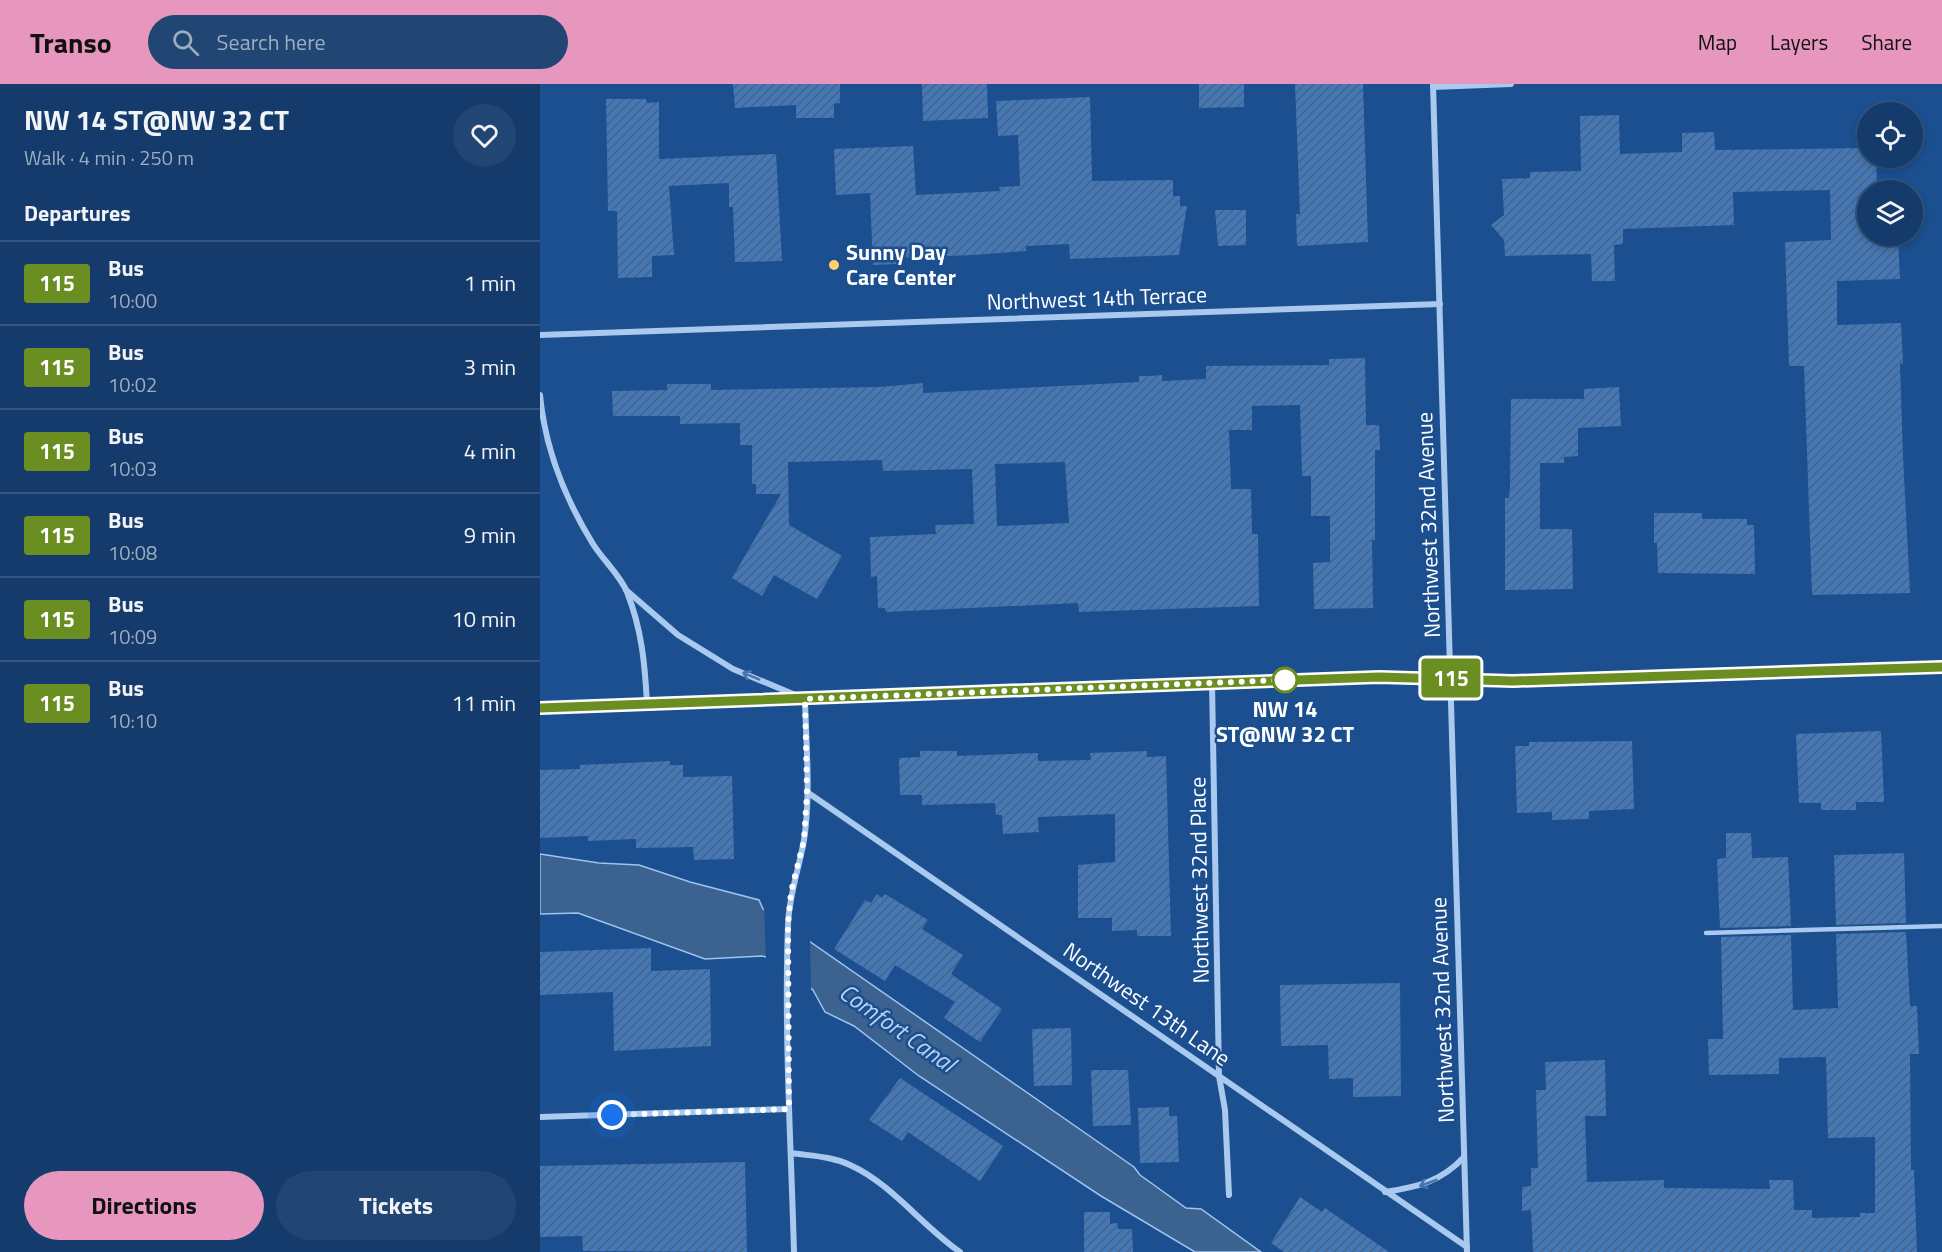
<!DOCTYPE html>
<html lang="en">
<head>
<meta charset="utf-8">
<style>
	:root { --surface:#143b6b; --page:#214673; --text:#f1f3f6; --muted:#9dadc1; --line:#33557e; --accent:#e797bd }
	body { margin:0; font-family:"Titillium Web",sans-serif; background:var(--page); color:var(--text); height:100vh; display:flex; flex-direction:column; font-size:22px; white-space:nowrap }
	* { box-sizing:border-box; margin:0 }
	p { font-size:20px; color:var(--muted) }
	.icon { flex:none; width:33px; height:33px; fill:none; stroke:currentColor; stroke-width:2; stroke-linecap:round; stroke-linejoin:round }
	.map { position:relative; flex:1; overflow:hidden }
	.panel { display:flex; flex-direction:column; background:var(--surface); width:540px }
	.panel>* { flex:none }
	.badge { padding:0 12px; border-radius:4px; font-size:21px; line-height:39px }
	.fabs { position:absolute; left:1317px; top:18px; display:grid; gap:12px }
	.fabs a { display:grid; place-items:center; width:66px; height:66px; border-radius:50%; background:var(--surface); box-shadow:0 3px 9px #0003,0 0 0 2px var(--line); font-size:30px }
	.you { position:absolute; width:30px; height:30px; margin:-15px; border:4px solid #fff; border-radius:50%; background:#1a73e8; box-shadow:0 0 0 9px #1a73e833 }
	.map>.badge { position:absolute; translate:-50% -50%; box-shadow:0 0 0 3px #fff }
	h2 { padding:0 24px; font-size:22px; line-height:54px }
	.round { display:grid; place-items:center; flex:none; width:63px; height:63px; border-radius:32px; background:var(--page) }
	.headline { display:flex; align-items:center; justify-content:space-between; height:102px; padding:0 24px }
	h1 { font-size:28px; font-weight:700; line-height:45px }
	.cta { display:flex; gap:12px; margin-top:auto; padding:12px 24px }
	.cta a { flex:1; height:69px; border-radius:36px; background:var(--accent); color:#111; font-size:24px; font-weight:700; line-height:69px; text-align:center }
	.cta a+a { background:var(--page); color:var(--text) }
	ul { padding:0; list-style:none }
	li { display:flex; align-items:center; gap:18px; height:84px; padding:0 24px; border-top:2px solid var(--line) }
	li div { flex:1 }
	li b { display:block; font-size:22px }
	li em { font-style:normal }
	li .badge { min-width:66px; font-weight:700; text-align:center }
	header { display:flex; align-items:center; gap:36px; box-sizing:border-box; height:84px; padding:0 30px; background:var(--accent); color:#111 }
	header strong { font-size:28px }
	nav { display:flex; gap:33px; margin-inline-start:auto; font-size:21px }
	.search { width:420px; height:54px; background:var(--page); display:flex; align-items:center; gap:15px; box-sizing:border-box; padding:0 21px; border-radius:33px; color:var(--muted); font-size:22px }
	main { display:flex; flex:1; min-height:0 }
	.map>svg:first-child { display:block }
</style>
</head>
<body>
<header>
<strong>Transo</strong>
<div class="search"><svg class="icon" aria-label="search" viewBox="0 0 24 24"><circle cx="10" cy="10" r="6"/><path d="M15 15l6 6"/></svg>Search here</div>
<nav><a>Map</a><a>Layers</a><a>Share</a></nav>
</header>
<main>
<section class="panel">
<div class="headline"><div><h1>NW 14 ST@NW 32 CT</h1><p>Walk · 4 min · 250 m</p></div><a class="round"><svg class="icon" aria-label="heart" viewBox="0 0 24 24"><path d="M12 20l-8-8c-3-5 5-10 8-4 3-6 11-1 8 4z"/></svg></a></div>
<h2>Departures</h2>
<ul>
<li><span class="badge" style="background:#6b8e23;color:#fff">115</span><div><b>Bus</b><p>10:00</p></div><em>1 min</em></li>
<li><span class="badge" style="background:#6b8e23;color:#fff">115</span><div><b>Bus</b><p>10:02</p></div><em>3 min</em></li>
<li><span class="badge" style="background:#6b8e23;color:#fff">115</span><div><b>Bus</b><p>10:03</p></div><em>4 min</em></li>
<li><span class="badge" style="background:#6b8e23;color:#fff">115</span><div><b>Bus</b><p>10:08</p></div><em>9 min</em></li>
<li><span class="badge" style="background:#6b8e23;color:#fff">115</span><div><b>Bus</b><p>10:09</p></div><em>10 min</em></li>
<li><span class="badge" style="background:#6b8e23;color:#fff">115</span><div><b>Bus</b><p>10:10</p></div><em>11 min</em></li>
</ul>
<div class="cta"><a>Directions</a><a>Tickets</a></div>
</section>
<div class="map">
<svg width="1402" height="1168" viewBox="0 0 1402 1168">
	<defs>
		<pattern id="building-hatch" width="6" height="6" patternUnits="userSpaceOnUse" patternTransform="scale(1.5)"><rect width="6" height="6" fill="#4478b7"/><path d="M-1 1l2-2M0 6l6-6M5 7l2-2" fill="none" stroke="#486282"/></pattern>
	</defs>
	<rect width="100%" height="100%" fill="#1b4f8f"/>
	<path fill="#3c6290" stroke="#9cc4f0" stroke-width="1.5" d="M 0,770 L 59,779 L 99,781 L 150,798 L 219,816 L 223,825 L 594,1083 L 600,1091 L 646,1124 L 661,1125 L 721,1168 L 655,1168 L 561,1112 L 379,992 L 314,942 L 285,928 L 273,906 L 234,875 L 222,872 L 165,875 L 38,829 L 0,830 Z"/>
	<path fill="#1b4f8f" d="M 224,823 L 270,855 L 271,906 L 232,877 L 226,876 Z"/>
	<g fill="url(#building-hatch)" fill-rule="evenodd">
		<path d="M 193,0 L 300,0 L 300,19 L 294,20 L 294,34 L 256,34 L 256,21 L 195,24 Z"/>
		<path d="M 382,0 L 447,0 L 448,34 L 383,37 Z"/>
		<path d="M 659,0 L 704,0 L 704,23 L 659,24 Z"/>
		<path d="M 755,0 L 823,0 L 828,158 L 757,162 L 756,130 L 760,130 Z"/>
		<path d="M 550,13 L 552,97 L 633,96 L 633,112 L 640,112 L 640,122 L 647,122 L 639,171 L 530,175 L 529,160 L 486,162 L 486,167 L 434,171 L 356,174 L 356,180 L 333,181 L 330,109 L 296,111 L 294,65 L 373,62 L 376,111 L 460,107 L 459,103 L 480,102 L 478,51 L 458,52 L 456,17 Z"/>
		<path d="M 66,15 L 106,15 L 107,19 L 119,18 L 119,75 L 236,70 L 242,177 L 195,178 L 193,123 L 189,123 L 189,99 L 129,102 L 134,171 L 112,172 L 112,193 L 78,194 L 77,127 L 68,127 Z"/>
		<path d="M 1079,31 L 1080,70 L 1142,68 L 1142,49 L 1174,48 L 1175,66 L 1328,64 L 1328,74 L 1336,74 L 1337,102 L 1332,102 L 1332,106 L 1328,106 L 1328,155 L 1358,153 L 1360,195 L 1297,197 L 1297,241 L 1361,239 L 1363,279 L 1360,280 L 1363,372 L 1370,509 L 1272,511 L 1264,282 L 1249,282 L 1245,158 L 1291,156 L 1290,106 L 1193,108 L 1194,141 L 1083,145 L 1083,160 L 1074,161 L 1075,197 L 1052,197 L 1051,170 L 965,172 L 964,156 L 951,141 L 964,131 L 962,95 L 990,94 L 990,88 L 1041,87 L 1040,32 Z"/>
		<path d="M 675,126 L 706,126 L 706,161 L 678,162 Z"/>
		<path d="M 825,274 L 826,341 L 839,341 L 840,366 L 835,366 L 835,456 L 832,456 L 833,524 L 774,525 L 773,479 L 790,478 L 790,432 L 771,432 L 771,392 L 762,392 L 760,321 L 712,322 L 712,346 L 689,346 L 691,405 L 711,405 L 712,450 L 718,450 L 719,522 L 539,528 L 538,519 L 346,528 L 345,524 L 338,524 L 337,492 L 331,493 L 330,453 L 396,450 L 395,441 L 434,440 L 432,385 L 343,387 L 342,376 L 248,378 L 249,441 L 302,472 L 277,515 L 234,491 L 222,512 L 192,494 L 241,410 L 216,410 L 216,400 L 212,400 L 212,361 L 200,361 L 200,339 L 140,340 L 140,332 L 73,332 L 72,307 L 127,306 L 127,300 L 171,300 L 171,306 L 340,303 L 383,299 L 383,309 L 599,298 L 599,292 L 611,292 L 622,291 L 622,297 L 666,295 L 666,282 L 789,281 L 789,275 ZM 525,378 L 529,439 L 457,442 L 455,380 Z"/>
		<path d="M 1079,303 L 1081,342 L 1038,344 L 1038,372 L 1024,373 L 1024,379 L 1000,379 L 1000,445 L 1032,445 L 1033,505 L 965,506 L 965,414 L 969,414 L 970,403 L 971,315 L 1044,315 L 1044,305 Z"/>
		<path d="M 1114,429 L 1162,429 L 1162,435 L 1207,435 L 1207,441 L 1214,441 L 1215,490 L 1118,489 L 1117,459 L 1114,459 Z"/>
		<path d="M 1341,647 L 1344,718 L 1316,718 L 1316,726 L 1281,726 L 1281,719 L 1259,719 L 1256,650 Z"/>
		<path d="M 1092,657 L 1094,725 L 1049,727 L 1049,735 L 1012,736 L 1012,728 L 977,729 L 975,662 L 989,662 L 989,658 Z"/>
		<path d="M 380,667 L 417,667 L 417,672 L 498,669 L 498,677 L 551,676 L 550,669 L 607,667 L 607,673 L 626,672 L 631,852 L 597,852 L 597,846 L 572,847 L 572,834 L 538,834 L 538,781 L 575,778 L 575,730 L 498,733 L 499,748 L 463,750 L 462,731 L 456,731 L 455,719 L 382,721 L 382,711 L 360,711 L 359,674 L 380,673 Z"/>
		<path d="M 130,677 L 130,681 L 143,681 L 143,693 L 192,692 L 194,775 L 154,776 L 153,763 L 96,764 L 96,755 L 48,757 L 48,752 L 0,754 L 0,686 L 40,685 L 40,681 Z"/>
		<path d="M 1186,749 L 1211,749 L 1212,774 L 1248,773 L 1251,842 L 1180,844 L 1177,775 L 1186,774 Z"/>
		<path d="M 1364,769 L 1366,839 L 1296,841 L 1294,771 Z"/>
		<path d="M 337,810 L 342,814 L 345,810 L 388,836 L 382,845 L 423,871 L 411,890 L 462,925 L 440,958 L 404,934 L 415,918 L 355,881 L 345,897 L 294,865 L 325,816 L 331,819 Z"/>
		<path d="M 1366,848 L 1370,922 L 1377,922 L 1379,970 L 1370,970 L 1371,1086 L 1374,1086 L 1377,1168 L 993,1168 L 991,1126 L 982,1127 L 982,1103 L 991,1102 L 991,1084 L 998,1084 L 996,1006 L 1006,1006 L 1005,978 L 1065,976 L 1066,1032 L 1045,1032 L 1047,1098 L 1124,1096 L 1124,1104 L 1230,1105 L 1229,1096 L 1253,1096 L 1254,1126 L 1272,1126 L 1272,1134 L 1320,1133 L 1320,1129 L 1335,1129 L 1335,1053 L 1288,1054 L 1286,973 L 1239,974 L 1239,990 L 1169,991 L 1168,955 L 1183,955 L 1181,853 L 1251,851 L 1253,926 L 1298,924 L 1296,850 Z"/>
		<path d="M 111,864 L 111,887 L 170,885 L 171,962 L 74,967 L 73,908 L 0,911 L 0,868 Z"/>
		<path d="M 860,899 L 861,1012 L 813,1013 L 813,994 L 789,995 L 788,961 L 741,962 L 740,901 Z"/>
		<path d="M 531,944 L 532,1001 L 494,1002 L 492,945 Z"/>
		<path d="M 551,986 L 588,986 L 591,1041 L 553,1042 Z"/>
		<path d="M 360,994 L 463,1062 L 440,1097 L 368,1048 L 362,1057 L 329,1036 Z"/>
		<path d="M 629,1023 L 629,1032 L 637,1032 L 639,1078 L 600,1079 L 598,1024 Z"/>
		<path d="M 205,1078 L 207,1168 L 43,1167 L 42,1152 L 0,1153 L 0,1082 Z"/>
		<path d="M 760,1113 L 782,1128 L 785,1124 L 849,1168 L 744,1168 L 731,1159 Z"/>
		<path d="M 544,1128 L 570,1128 L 570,1140 L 577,1139 L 578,1145 L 592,1145 L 593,1168 L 544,1168 Z"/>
	</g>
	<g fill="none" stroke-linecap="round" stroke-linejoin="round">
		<path stroke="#a9c9ee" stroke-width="4.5" d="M 1166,849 L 1402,842"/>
		<g stroke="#a9c9ee" stroke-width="6">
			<path d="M 893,0 L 927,1168"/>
			<path d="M 893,3 L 971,0"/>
			<path d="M 0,251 L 900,220"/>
			<path d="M 0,311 C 5,365 24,413 53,460 C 63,476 80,491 87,508 C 102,546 105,581 107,620"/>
			<path d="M 86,506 L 138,551 L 193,585 L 265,615 C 266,661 271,710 264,756 C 259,785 249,811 248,841 C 244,950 251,1059 254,1168"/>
			<path d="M 672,599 L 679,992 L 685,1026 L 689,1111"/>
			<path d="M 267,708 L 927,1163"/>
			<path d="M 0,1033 L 249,1025"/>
			<path d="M 251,1069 C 271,1072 291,1072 310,1081 C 352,1100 382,1142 420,1168"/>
			<path d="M 845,1108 C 877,1103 901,1098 924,1073"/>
		</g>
		<path stroke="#a9c9ee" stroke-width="10" d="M 0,624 L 839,593 L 973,597 L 1402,583"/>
	</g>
	<defs><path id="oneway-shaft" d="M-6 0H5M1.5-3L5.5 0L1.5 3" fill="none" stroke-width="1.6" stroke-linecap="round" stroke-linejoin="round" transform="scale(1.5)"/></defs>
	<g stroke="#4674ac">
		<use href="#oneway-shaft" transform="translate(211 592) rotate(-157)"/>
		<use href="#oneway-shaft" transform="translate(888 1099) rotate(159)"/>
	</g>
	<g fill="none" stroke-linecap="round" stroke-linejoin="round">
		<g stroke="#fff" stroke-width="14">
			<path id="line" d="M 0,624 L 839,593 L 973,597 L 1402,583"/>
		</g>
		<use href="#line" stroke="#6b8e23" stroke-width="9"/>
		<path stroke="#fff" stroke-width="6" stroke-dasharray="0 10.8" d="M 72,1031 L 249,1025 L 248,840 L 251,808 L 264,756 L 267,708 L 265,615 L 745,596"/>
	</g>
	<circle fill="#ffd166" stroke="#1b4f8f" stroke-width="2" cx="294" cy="181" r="6"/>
	<circle fill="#fff" stroke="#6b8e23" stroke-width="3" cx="745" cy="596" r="12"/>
	<g text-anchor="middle" stroke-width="5" stroke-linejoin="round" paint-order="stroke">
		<g font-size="22" font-weight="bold" fill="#fff" stroke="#1b4f8f" text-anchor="start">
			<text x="306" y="176">Sunny Day<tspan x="306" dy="25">Care Center</tspan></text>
		</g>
		<g font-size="22" fill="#fff" stroke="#1b4f8f">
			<text transform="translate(557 214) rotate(-2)" y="8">Northwest 14th Terrace</text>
			<text transform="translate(888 441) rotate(-92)" y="8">Northwest 32nd Avenue</text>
			<text transform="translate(659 796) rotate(-91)" y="8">Northwest 32nd Place</text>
			<text transform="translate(607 920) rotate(35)" y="8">Northwest 13th Lane</text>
			<text transform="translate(902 926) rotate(-92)" y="8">Northwest 32nd Avenue</text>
		</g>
		<g font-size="22" font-weight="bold" fill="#fff" stroke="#1b4f8f">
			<text x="745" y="633">NW 14<tspan x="745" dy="25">ST@NW 32 CT</tspan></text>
		</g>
		<g font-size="24" font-style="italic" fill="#b5d3f5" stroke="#1b4f8f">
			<text transform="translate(357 944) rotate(35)" y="8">Comfort Canal</text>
		</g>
	</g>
</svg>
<div class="fabs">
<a><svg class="icon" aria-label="locate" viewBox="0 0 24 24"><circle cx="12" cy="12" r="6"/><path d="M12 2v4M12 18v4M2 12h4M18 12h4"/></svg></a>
<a><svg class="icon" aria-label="layers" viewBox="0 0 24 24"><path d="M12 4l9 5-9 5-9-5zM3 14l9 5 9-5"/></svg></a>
</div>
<div class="you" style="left:72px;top:1031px"></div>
<b class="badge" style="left:911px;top:594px;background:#6b8e23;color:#fff">115</b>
</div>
</main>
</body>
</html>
